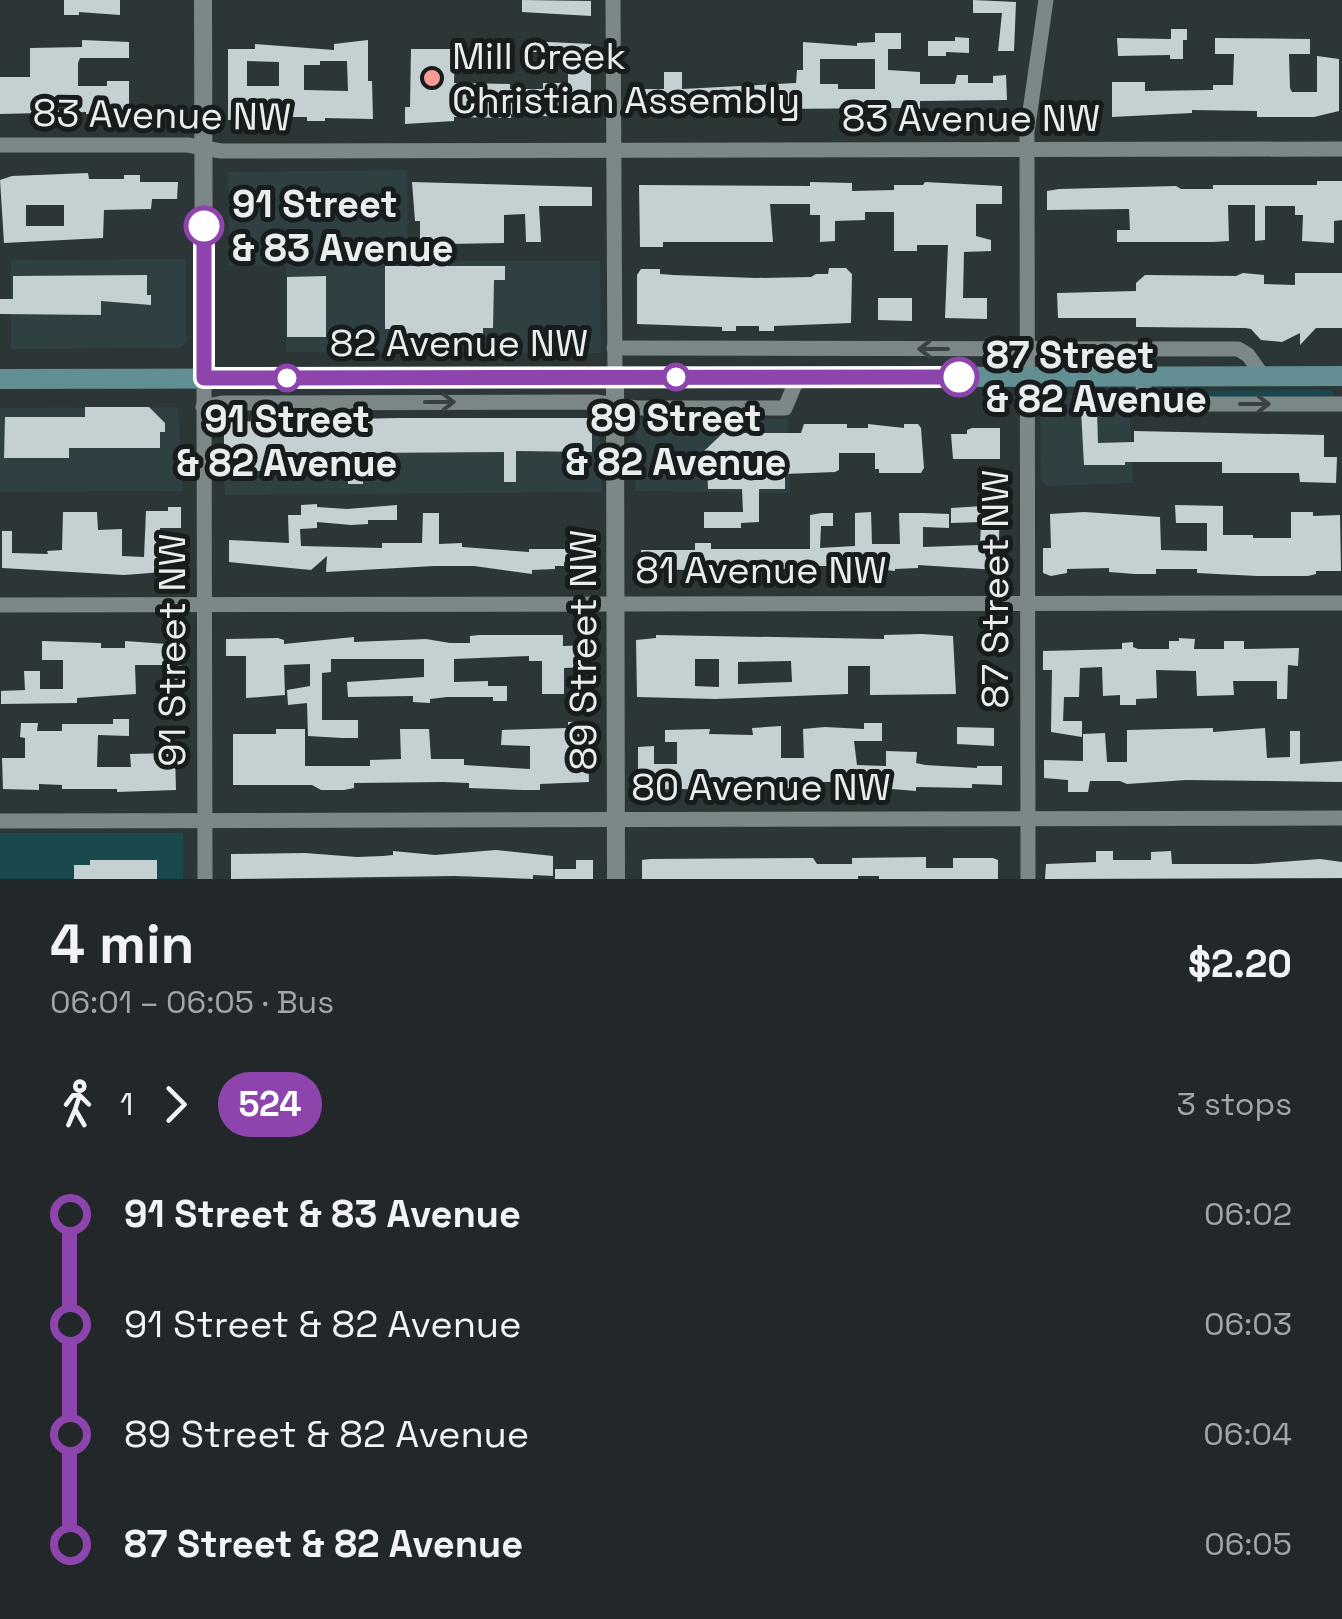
<!DOCTYPE html>
<html lang="en">
<head>
<meta charset="utf-8">
<style>
	:root { --surface:#222829; --page:#2a3031; --text:#f1f3f6; --muted:#a2a6a8 }
	body { margin:0; font-family:"Space Grotesk",sans-serif; background:var(--page); color:var(--text); height:100vh; display:flex; flex-direction:column; font-size:38px; white-space:nowrap }
	* { box-sizing:border-box; margin:0 }
	p { font-size:32px; color:var(--muted) }
	.icon { flex:none; width:55px; height:55px; fill:none; stroke:currentColor; stroke-width:2; stroke-linecap:round; stroke-linejoin:round }
	.map { position:relative; height:879px; overflow:hidden }
	.side { display:flex; flex-direction:column; background:var(--surface); flex:1 }
	.side>* { flex:none }
	.badge { padding:0 20px; border-radius:32px; font-size:35px; line-height:65px }
	.map>.badge { position:absolute; translate:-50% -50%; box-shadow:0 0 0 5px #fff }
	.legs { display:flex; align-items:center; gap:15px; height:110px; padding:0 50px; font-size:32px }
	.legs p { margin-inline-start:auto }
	.headline { display:flex; align-items:center; justify-content:space-between; height:170px; padding:0 50px }
	h1 { font-size:55px; font-weight:700; line-height:75px }
	ul { padding:0 50px; list-style:none }
	li { display:flex; align-items:center; gap:35px; height:110px; font-size:38px }
	li i { display:grid; place-items:center; width:15px; height:100%; margin:0 12px; background:currentColor }
	li i::after { content:''; width:25px; height:25px; margin:-12px; border:8px solid; border-radius:50%; background:var(--surface) }
	li p { margin-inline-start:auto }
	li:first-child i { background:linear-gradient(#0000 50%,currentColor 0) }
	li:last-child i { background:linear-gradient(currentColor 50%,#0000 0) }
	.map>svg:first-child { display:block }
</style>
</head>
<body>
<div class="map">
<svg width="1342" height="879" viewBox="0 0 1342 879">
	<rect width="100%" height="100%" fill="#2d3637"/>
	<g fill="#2e4042">
		<path d="M 407,170 L 408,261 L 600,261 L 601,353 L 286,352 L 286,266 L 229,265 L 228,172 Z"/>
		<path d="M 186,259 L 186,341 L 181,348 L 11,349 L 11,260 Z"/>
		<path d="M 1046,395 L 1129,395 L 1133,483 L 1047,486 L 1041,479 L 1040,400 Z"/>
		<path d="M 178,407 L 183,491 L 0,492 L 0,408 Z"/>
		<path d="M 599,418 L 602,492 L 225,495 L 223,421 Z"/>
		<path d="M 641,418 L 788,419 L 790,493 L 635,491 L 636,423 Z"/>
	</g>
	<g fill="#1a494d">
		<path d="M 1331,390 L 1334,394 L 1331,397 L 1164,397 L 1160,394 L 1163,391 Z"/>
		<rect x="0" y="833" width="183" height="46"/>
	</g>
	<g fill="#c4d0d1" fill-rule="evenodd">
		<path d="M 64,0 L 120,0 L 120,15 L 79,12 L 79,15 L 64,15 Z"/>
		<path d="M 522,0 L 591,1 L 591,16 L 522,12 Z"/>
		<path d="M 973,0 L 1016,2 L 1014,51 L 998,51 L 1002,13 L 973,13 Z"/>
		<path d="M 1171,29 L 1187,29 L 1187,40 L 1183,40 L 1183,59 L 1170,59 L 1170,55 L 1118,56 L 1117,38 L 1171,39 Z"/>
		<path d="M 875,33 L 901,33 L 901,49 L 888,49 L 888,70 L 920,72 L 920,84 L 955,84 L 957,75 L 968,75 L 968,83 L 993,83 L 993,76 L 1006,75 L 1007,100 L 920,101 L 920,111 L 903,111 L 903,108 L 777,109 L 770,107 L 770,101 L 735,101 L 732,106 L 682,109 L 682,113 L 664,113 L 664,107 L 635,108 L 635,89 L 664,89 L 664,72 L 682,72 L 682,89 L 796,83 L 797,70 L 803,70 L 803,42 L 857,46 L 857,43 L 875,42 ZM 820,59 L 875,59 L 875,89 L 838,89 L 838,84 L 820,84 Z"/>
		<path d="M 955,37 L 969,38 L 969,53 L 946,52 L 946,56 L 928,56 L 928,41 L 955,41 Z"/>
		<path d="M 1215,38 L 1310,39 L 1310,54 L 1289,54 L 1290,88 L 1292,92 L 1317,92 L 1317,56 L 1339,59 L 1339,111 L 1314,117 L 1257,117 L 1257,111 L 1192,110 L 1192,113 L 1112,117 L 1112,82 L 1145,82 L 1145,91 L 1213,90 L 1213,85 L 1233,85 L 1234,54 L 1215,54 Z"/>
		<path d="M 82,40 L 129,42 L 129,58 L 80,58 L 78,63 L 78,86 L 107,86 L 107,81 L 129,81 L 129,110 L 104,111 L 104,114 L 86,114 L 86,112 L 0,114 L 0,77 L 30,77 L 30,48 L 82,47 Z"/>
		<path d="M 368,40 L 368,81 L 372,81 L 373,119 L 325,118 L 325,121 L 307,121 L 307,117 L 277,117 L 277,120 L 228,120 L 228,49 L 255,49 L 255,44 L 334,50 L 334,44 ZM 247,61 L 279,62 L 279,86 L 247,86 ZM 320,61 L 347,61 L 348,91 L 304,90 L 304,65 L 320,65 Z"/>
		<path d="M 528,41 L 591,44 L 591,103 L 563,104 L 563,112 L 558,112 L 558,117 L 511,114 L 511,118 L 454,117 L 454,121 L 405,124 L 405,107 L 410,107 L 411,49 L 455,49 L 454,83 L 510,84 L 510,89 L 543,89 L 543,83 L 568,83 L 568,60 L 540,60 L 540,52 L 528,52 Z"/>
		<path d="M 88,173 L 89,179 L 124,179 L 124,175 L 140,175 L 140,182 L 178,182 L 177,199 L 152,199 L 151,209 L 104,210 L 103,238 L 4,243 L 0,180 L 12,176 ZM 26,205 L 64,205 L 64,226 L 26,226 Z"/>
		<path d="M 1317,181 L 1342,181 L 1342,220 L 1334,221 L 1334,243 L 1302,241 L 1303,215 L 1295,215 L 1295,206 L 1265,206 L 1265,240 L 1255,241 L 1255,205 L 1228,205 L 1229,241 L 1213,242 L 1117,242 L 1117,230 L 1130,230 L 1129,209 L 1047,210 L 1047,191 L 1059,189 L 1176,186 L 1181,189 L 1213,189 L 1213,185 L 1317,185 Z"/>
		<path d="M 412,182 L 592,187 L 592,206 L 539,206 L 541,242 L 526,242 L 525,214 L 504,215 L 504,243 L 448,244 L 448,266 L 505,266 L 505,280 L 494,280 L 493,328 L 483,328 L 483,338 L 395,338 L 395,329 L 385,329 L 385,266 L 420,266 L 420,221 L 415,221 Z"/>
		<path d="M 810,182 L 852,183 L 852,191 L 894,190 L 894,185 L 923,185 L 925,182 L 1002,186 L 1002,204 L 976,204 L 976,236 L 991,240 L 991,251 L 964,252 L 963,298 L 987,298 L 987,319 L 945,318 L 948,245 L 917,245 L 917,251 L 894,251 L 894,212 L 865,212 L 865,220 L 835,221 L 835,241 L 820,242 L 820,215 L 810,215 L 810,204 L 770,204 L 773,242 L 663,242 L 663,247 L 640,247 L 639,185 L 810,186 Z"/>
		<path d="M 829,268 L 846,268 L 852,274 L 851,323 L 774,326 L 774,331 L 759,331 L 759,326 L 736,326 L 736,331 L 722,331 L 722,327 L 637,324 L 637,275 L 641,269 L 660,269 L 660,274 L 673,275 L 756,278 L 811,277 L 816,274 L 828,274 Z"/>
		<path d="M 1243,273 L 1264,275 L 1264,284 L 1295,285 L 1295,273 L 1342,273 L 1342,328 L 1316,328 L 1300,345 L 1300,333 L 1282,342 L 1261,340 L 1251,329 L 1245,328 L 1136,327 L 1136,318 L 1058,318 L 1057,293 L 1136,291 L 1136,283 L 1145,275 L 1236,276 Z"/>
		<path d="M 147,275 L 147,295 L 151,295 L 151,305 L 101,301 L 101,315 L 0,314 L 0,299 L 13,299 L 13,276 Z"/>
		<path d="M 326,276 L 326,337 L 287,337 L 287,277 Z"/>
		<path d="M 878,298 L 912,298 L 912,321 L 878,320 Z"/>
		<path d="M 85,407 L 149,407 L 165,423 L 165,432 L 160,432 L 160,448 L 69,448 L 69,458 L 4,458 L 5,417 L 85,417 Z"/>
		<path d="M 1081,410 L 1097,410 L 1098,443 L 1134,442 L 1134,431 L 1324,435 L 1324,457 L 1337,457 L 1336,483 L 1300,482 L 1299,473 L 1222,473 L 1222,462 L 1125,462 L 1125,465 L 1084,465 Z"/>
		<path d="M 397,418 L 592,418 L 592,452 L 516,451 L 516,482 L 504,482 L 504,452 L 363,453 L 363,484 L 348,484 L 348,453 L 324,453 L 324,463 L 307,463 L 307,471 L 244,471 L 244,460 L 224,459 L 224,422 Z"/>
		<path d="M 804,424 L 847,424 L 847,428 L 868,428 L 868,424 L 904,428 L 904,424 L 918,424 L 921,428 L 924,468 L 921,473 L 879,473 L 879,469 L 875,469 L 875,453 L 839,453 L 839,470 L 835,472 L 785,474 L 785,489 L 759,489 L 759,522 L 741,523 L 741,528 L 704,528 L 704,512 L 743,512 L 742,489 L 708,489 L 707,457 L 702,453 L 723,433 L 801,433 Z"/>
		<path d="M 972,428 L 1000,428 L 1000,459 L 953,459 L 951,434 L 967,434 L 967,430 Z"/>
		<path d="M 317,504 L 317,507 L 347,509 L 397,505 L 397,520 L 368,520 L 368,524 L 351,525 L 317,522 L 317,528 L 300,529 L 301,546 L 382,548 L 382,543 L 422,543 L 423,513 L 439,513 L 439,544 L 462,543 L 462,547 L 529,552 L 529,549 L 588,549 L 588,559 L 564,562 L 564,566 L 555,566 L 555,569 L 532,570 L 532,574 L 474,566 L 434,566 L 326,572 L 327,556 L 311,570 L 229,562 L 229,540 L 289,543 L 288,515 L 301,515 L 301,505 Z"/>
		<path d="M 1000,505 L 998,570 L 918,565 L 918,568 L 895,569 L 895,571 L 851,566 L 818,566 L 818,570 L 799,571 L 799,568 L 747,571 L 747,568 L 712,567 L 712,571 L 659,569 L 659,572 L 641,572 L 641,550 L 695,550 L 695,543 L 711,543 L 711,549 L 810,549 L 810,515 L 822,513 L 833,513 L 833,526 L 821,526 L 820,548 L 855,546 L 855,513 L 871,512 L 872,544 L 900,544 L 899,513 L 923,513 L 949,514 L 949,528 L 923,527 L 923,547 L 980,545 L 981,522 L 951,523 L 951,508 Z"/>
		<path d="M 1175,505 L 1223,506 L 1223,535 L 1253,535 L 1253,538 L 1291,538 L 1291,512 L 1313,512 L 1313,516 L 1340,515 L 1341,571 L 1316,571 L 1316,574 L 1308,576 L 1257,576 L 1197,573 L 1197,569 L 1156,569 L 1156,574 L 1135,574 L 1109,572 L 1109,568 L 1067,569 L 1067,573 L 1051,576 L 1043,573 L 1043,548 L 1051,548 L 1050,514 L 1084,512 L 1160,517 L 1161,550 L 1207,551 L 1207,523 L 1176,523 Z"/>
		<path d="M 168,507 L 181,507 L 181,528 L 160,528 L 160,550 L 182,549 L 182,568 L 176,571 L 124,575 L 2,568 L 2,531 L 12,531 L 12,553 L 48,554 L 47,551 L 62,550 L 63,512 L 97,512 L 98,530 L 122,529 L 122,556 L 144,557 L 146,511 L 168,511 Z"/>
		<path d="M 922,634 L 953,636 L 956,694 L 870,695 L 870,666 L 848,666 L 848,694 L 715,699 L 637,697 L 636,640 L 656,638 L 656,635 L 884,639 L 884,635 ZM 695,659 L 719,659 L 719,687 L 695,686 ZM 791,661 L 792,682 L 738,684 L 738,662 Z"/>
		<path d="M 479,635 L 563,635 L 563,646 L 588,645 L 589,667 L 564,668 L 564,694 L 542,694 L 542,661 L 529,661 L 529,656 L 454,659 L 454,682 L 488,681 L 488,686 L 507,686 L 507,701 L 493,701 L 493,697 L 447,697 L 430,699 L 430,703 L 413,702 L 413,696 L 348,697 L 347,682 L 424,677 L 424,659 L 331,659 L 331,672 L 322,673 L 322,720 L 358,720 L 358,738 L 342,738 L 308,736 L 307,703 L 288,705 L 287,690 L 310,686 L 310,664 L 284,665 L 285,695 L 246,698 L 246,656 L 226,656 L 226,639 L 278,638 L 284,640 L 284,644 L 354,637 L 354,642 L 426,639 L 450,643 L 470,643 L 470,636 Z"/>
		<path d="M 1179,638 L 1195,639 L 1194,649 L 1224,649 L 1224,641 L 1244,641 L 1244,649 L 1299,648 L 1298,666 L 1288,665 L 1287,699 L 1277,699 L 1277,681 L 1233,681 L 1234,695 L 1197,696 L 1196,671 L 1156,670 L 1157,698 L 1136,699 L 1136,705 L 1120,705 L 1120,695 L 1103,696 L 1102,667 L 1080,668 L 1079,697 L 1064,697 L 1063,721 L 1082,721 L 1082,737 L 1051,732 L 1052,670 L 1043,670 L 1043,651 L 1122,649 L 1122,643 L 1133,642 L 1133,647 L 1138,649 L 1169,649 L 1169,641 L 1179,641 Z"/>
		<path d="M 42,641 L 101,643 L 101,648 L 125,648 L 125,641 L 181,645 L 182,701 L 167,701 L 165,665 L 135,665 L 136,694 L 77,698 L 77,703 L 1,704 L 1,691 L 25,690 L 24,671 L 40,671 L 40,689 L 63,689 L 63,660 L 42,660 Z"/>
		<path d="M 113,719 L 129,719 L 129,736 L 98,735 L 97,767 L 131,767 L 130,754 L 175,753 L 176,790 L 117,792 L 117,789 L 62,789 L 62,785 L 39,784 L 39,790 L 3,789 L 2,758 L 25,758 L 25,738 L 20,737 L 21,723 L 38,723 L 37,731 L 62,731 L 62,724 L 113,724 Z"/>
		<path d="M 587,721 L 589,782 L 540,784 L 540,790 L 523,790 L 469,788 L 469,783 L 443,782 L 354,783 L 354,788 L 344,790 L 321,790 L 312,785 L 233,785 L 233,734 L 276,734 L 276,729 L 305,729 L 305,766 L 370,766 L 370,760 L 401,759 L 400,729 L 429,729 L 431,759 L 464,759 L 464,765 L 530,769 L 530,746 L 501,745 L 502,730 L 568,728 L 568,722 Z"/>
		<path d="M 864,723 L 882,723 L 882,741 L 854,741 L 857,765 L 886,766 L 886,751 L 917,752 L 916,763 L 925,765 L 977,768 L 977,766 L 1002,766 L 1002,785 L 972,784 L 972,788 L 916,787 L 916,791 L 843,785 L 843,782 L 820,782 L 820,785 L 809,785 L 809,789 L 781,788 L 781,783 L 715,783 L 715,792 L 684,789 L 638,790 L 638,747 L 654,746 L 654,764 L 677,764 L 677,742 L 665,742 L 665,730 L 710,729 L 709,734 L 753,735 L 752,728 L 781,726 L 781,758 L 804,758 L 803,729 L 825,727 L 864,729 Z"/>
		<path d="M 957,727 L 994,728 L 994,746 L 957,744 Z"/>
		<path d="M 1213,728 L 1213,732 L 1265,728 L 1267,758 L 1290,757 L 1290,731 L 1300,731 L 1300,764 L 1342,761 L 1342,782 L 1186,780 L 1127,784 L 1120,781 L 1090,781 L 1088,792 L 1068,792 L 1068,780 L 1044,778 L 1044,760 L 1083,761 L 1083,734 L 1105,733 L 1107,762 L 1127,762 L 1127,730 Z"/>
		<path d="M 496,850 L 553,856 L 553,876 L 533,875 L 533,879 L 456,876 L 231,879 L 231,854 L 305,853 L 357,857 L 383,856 L 393,855 L 393,851 L 435,855 Z"/>
		<path d="M 1096,851 L 1113,851 L 1113,860 L 1151,860 L 1151,852 L 1171,851 L 1172,864 L 1254,864 L 1320,859 L 1342,862 L 1342,878 L 1045,879 L 1046,864 L 1096,862 Z"/>
		<path d="M 926,857 L 926,868 L 953,868 L 953,858 L 993,858 L 998,860 L 998,879 L 879,879 L 879,876 L 858,876 L 858,879 L 642,879 L 642,860 L 650,859 L 813,858 L 817,864 L 852,864 L 852,858 Z"/>
		<path d="M 90,860 L 157,860 L 157,879 L 74,879 L 74,865 L 90,865 Z"/>
		<path d="M 576,860 L 593,860 L 593,879 L 555,879 L 555,869 L 576,869 Z"/>
	</g>
	<g fill="none" stroke-linecap="round" stroke-linejoin="round">
		<g stroke="#7c8788" stroke-width="15">
			<path d="M 613,0 L 615,378"/>
			<path d="M 0,145 L 188,145 L 221,151 L 1342,149"/>
			<path d="M 614,348 L 1238,349 L 1248,355 L 1263,376"/>
			<path d="M 1139,376 L 1148,398 L 1159,404 L 1342,404"/>
			<path d="M 204,378 L 205,879"/>
			<path d="M 203,407 L 222,403 L 596,402 L 636,408 L 785,408 L 798,377"/>
			<path d="M 0,605 L 1342,603"/>
			<path d="M 0,821 L 1342,818"/>
			<path d="M 1028,879 L 1027,132 L 1046,0"/>
		</g>
		<g stroke="#7c8788" stroke-width="18">
			<path d="M 203,0 L 204,378"/>
			<path d="M 615,378 L 616,879"/>
		</g>
		<path stroke="#628f93" stroke-width="20" d="M 0,379 L 1342,376"/>
	</g>
	<defs><path id="oneway-shaft" d="M-6 0H5M1.5-3L5.5 0L1.5 3" fill="none" stroke-width="1.6" stroke-linecap="round" stroke-linejoin="round" transform="scale(2.5)"/></defs>
	<g stroke="#3b4142">
		<use href="#oneway-shaft" transform="translate(933 349) rotate(-180)"/>
		<use href="#oneway-shaft" transform="translate(440 402)"/>
		<use href="#oneway-shaft" transform="translate(1255 404)"/>
	</g>
	<g fill="none" stroke-linecap="round" stroke-linejoin="round">
		<g stroke="#fff" stroke-width="22">
			<path id="line-1" d="M 204,226 L 204,378 L 959,377"/>
		</g>
		<use href="#line-1" stroke="#8e44ad" stroke-width="15"/>
	</g>
	<circle fill="#f59c96" stroke="#181c1d" stroke-width="4" cx="432" cy="78" r="10"/>
	<g fill="#fff" stroke="#8e44ad" stroke-width="5">
		<circle cx="204" cy="226" r="18"/>
		<circle cx="676" cy="377" r="12"/>
		<circle cx="959" cy="377" r="18"/>
		<circle cx="287" cy="378" r="12"/>
	</g>
	<g text-anchor="middle" stroke-width="10" stroke-linejoin="round" paint-order="stroke">
		<g font-size="38" fill="#e8eeef" stroke="#181c1d" text-anchor="start">
			<text x="452" y="69">Mill Creek<tspan x="452" dy="44">Christian Assembly</tspan></text>
		</g>
		<g font-size="38" fill="#e8eeef" stroke="#181c1d">
			<text transform="translate(162 115) rotate(1)" y="13">83 Avenue NW</text>
			<text x="971" y="131">83 Avenue NW</text>
			<text x="459" y="356">82 Avenue NW</text>
			<text x="761" y="583">81 Avenue NW</text>
			<text transform="translate(995 589) rotate(-90)" y="13">87 Street NW</text>
			<text transform="translate(172 650) rotate(-90)" y="13">91 Street NW</text>
			<text transform="translate(583 650) rotate(-90)" y="13">89 Street NW</text>
			<text x="761" y="800">80 Avenue NW</text>
		</g>
		<g font-size="38" font-weight="bold" fill="#e8eeef" stroke="#181c1d" text-anchor="start">
			<text x="232" y="217">91 Street<tspan x="232" dy="44">&amp; 83 Avenue</tspan></text>
			<text x="986" y="368">87 Street<tspan x="986" dy="44">&amp; 82 Avenue</tspan></text>
			<text x="676" y="431" text-anchor="middle">89 Street<tspan x="676" dy="44">&amp; 82 Avenue</tspan></text>
			<text x="287" y="432" text-anchor="middle">91 Street<tspan x="287" dy="44">&amp; 82 Avenue</tspan></text>
		</g>
	</g>
</svg>
</div>
<section class="side">
<div class="headline"><div><h1>4 min</h1><p>06:01 – 06:05 · Bus</p></div><b>$2.20</b></div>
<div class="legs"><svg class="icon" aria-label="walk" viewBox="0 0 24 24"><circle cx="13" cy="4" r="2"/><path d="M13 8l-2 6 4 7M11 14l-3 7M7 12l3-4h3l4 4"/></svg>1<svg class="icon" aria-label="forward" viewBox="0 0 24 24"><path d="M9 5l7 7-7 7"/></svg><b class="badge" style="background:#8e44ad;color:#fff">524</b><p>3 stops</p></div>
<ul>
<li><i style="color:#8e44ad"></i><b>91 Street &amp; 83 Avenue</b><p>06:02</p></li>
<li><i style="color:#8e44ad"></i><span>91 Street &amp; 82 Avenue</span><p>06:03</p></li>
<li><i style="color:#8e44ad"></i><span>89 Street &amp; 82 Avenue</span><p>06:04</p></li>
<li><i style="color:#8e44ad"></i><b>87 Street &amp; 82 Avenue</b><p>06:05</p></li>
</ul>
</section>
</body>
</html>
